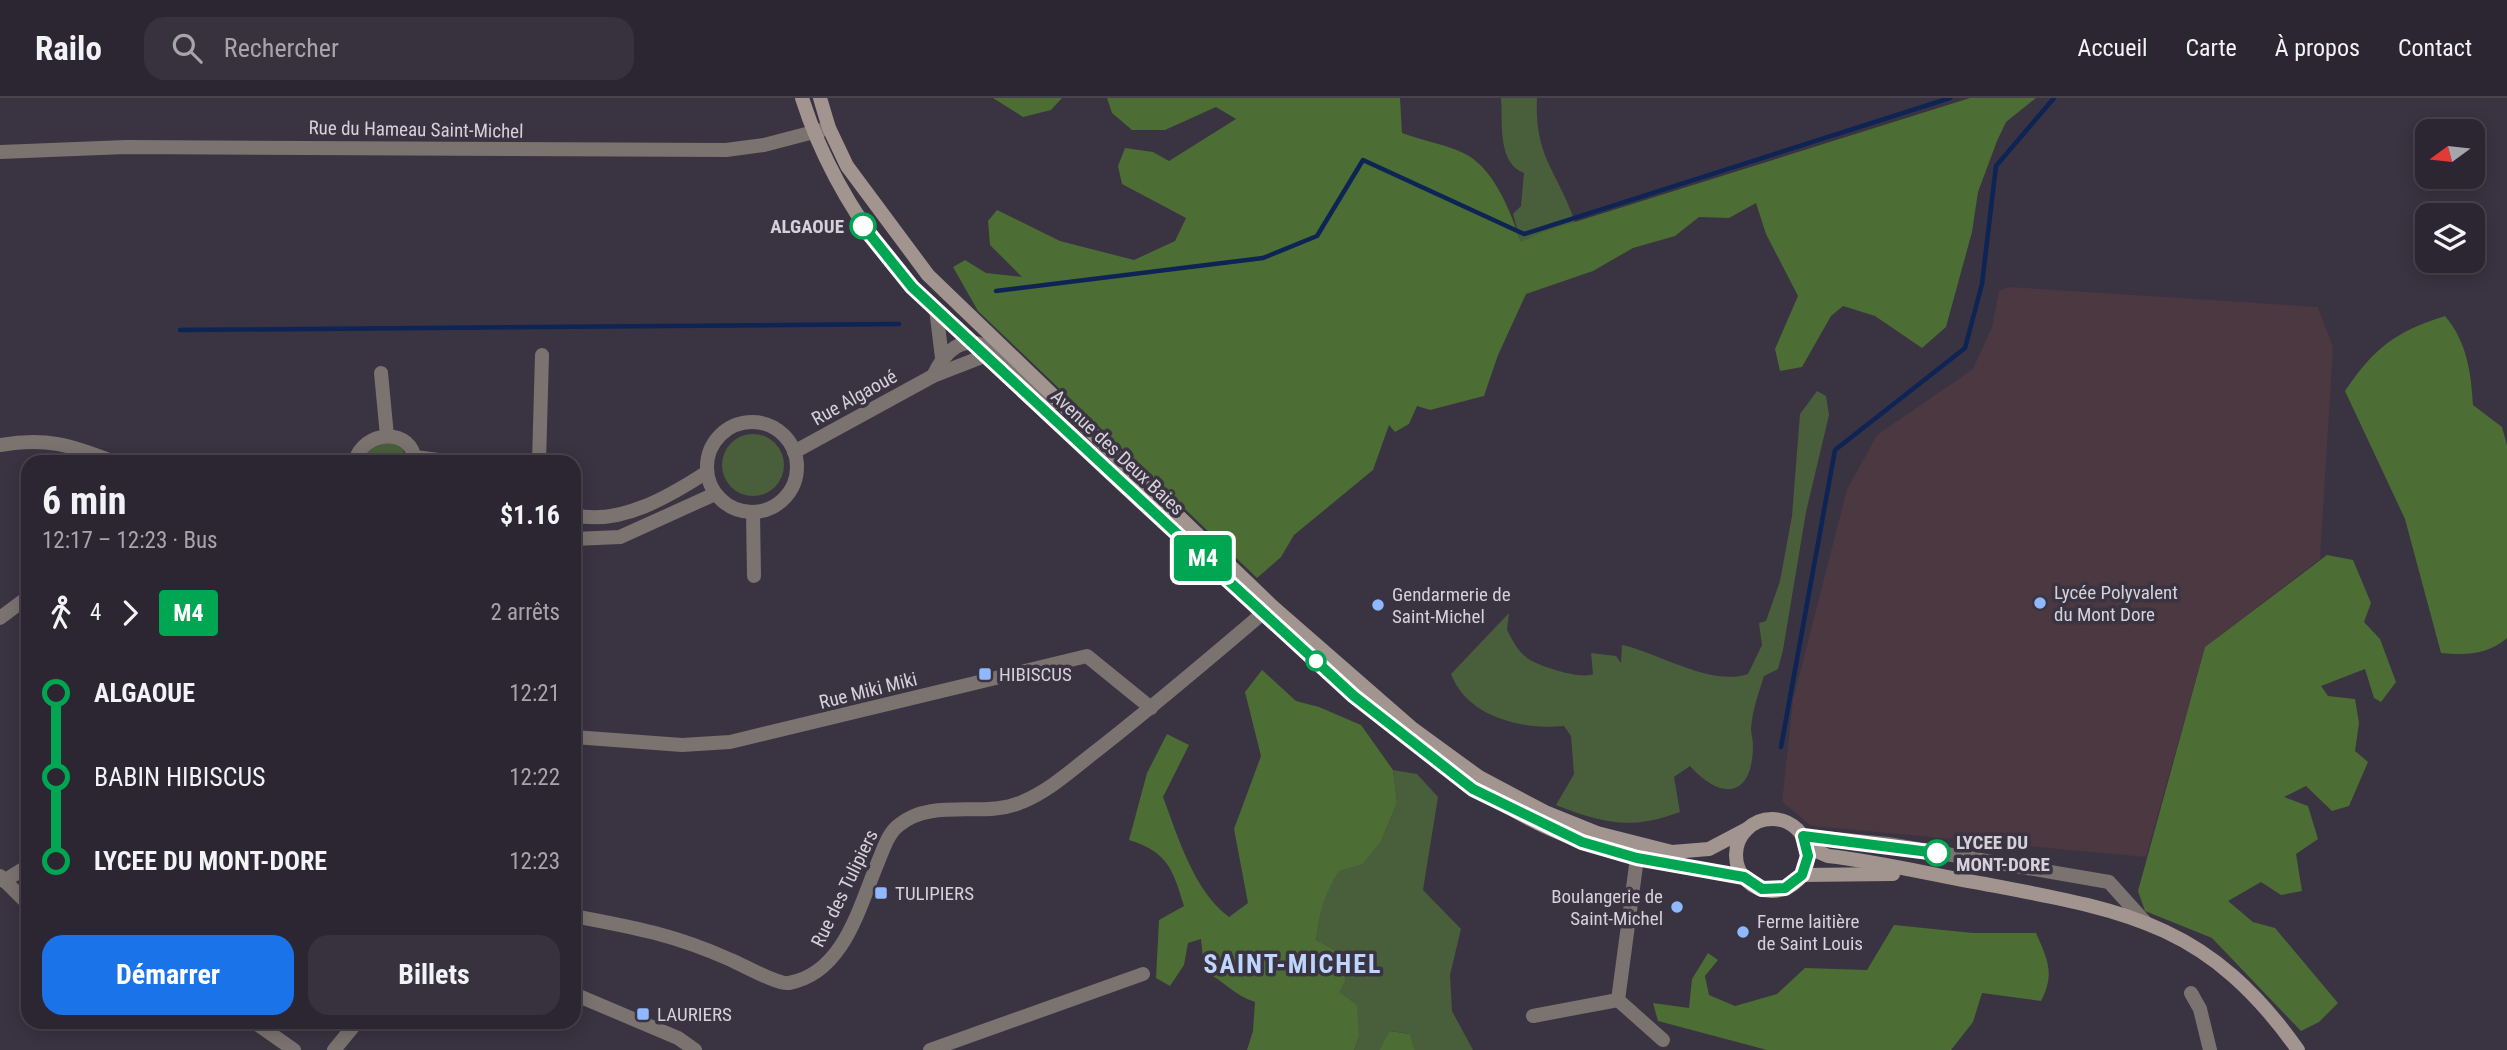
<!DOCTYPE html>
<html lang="fr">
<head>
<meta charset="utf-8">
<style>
	:root { --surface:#2c2632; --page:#38323e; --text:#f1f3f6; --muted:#a6a5ac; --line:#48434d; --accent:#1a73e8 }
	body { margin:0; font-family:"Roboto Condensed",sans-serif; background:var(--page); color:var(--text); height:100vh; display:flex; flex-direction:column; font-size:26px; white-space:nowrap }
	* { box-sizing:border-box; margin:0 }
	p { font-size:23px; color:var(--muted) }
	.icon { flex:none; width:38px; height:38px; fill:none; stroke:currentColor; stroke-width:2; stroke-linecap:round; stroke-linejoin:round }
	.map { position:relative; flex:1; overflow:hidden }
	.sheet { position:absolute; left:21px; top:357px; width:560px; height:574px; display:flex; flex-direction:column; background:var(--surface); border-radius:21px; box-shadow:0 4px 18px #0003,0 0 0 2px var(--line) }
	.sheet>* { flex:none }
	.badge { padding:0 14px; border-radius:5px; font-size:24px; line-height:46px }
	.needle { width:46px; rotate:255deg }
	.fabs { position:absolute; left:2415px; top:21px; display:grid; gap:14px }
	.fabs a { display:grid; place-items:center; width:70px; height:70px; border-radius:14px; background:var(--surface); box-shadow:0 4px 18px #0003,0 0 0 2px var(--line); font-size:35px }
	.map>.badge { position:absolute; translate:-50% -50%; box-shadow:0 0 0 4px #fff }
	.legs { display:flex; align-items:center; gap:10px; height:77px; padding:0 21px; font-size:23px }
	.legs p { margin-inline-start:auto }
	.headline { display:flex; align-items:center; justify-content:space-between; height:119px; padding:0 21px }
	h1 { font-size:38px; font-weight:700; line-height:52px }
	.cta { display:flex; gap:14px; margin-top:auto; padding:14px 21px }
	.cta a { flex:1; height:80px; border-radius:21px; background:var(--accent); color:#fff; font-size:28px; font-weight:700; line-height:80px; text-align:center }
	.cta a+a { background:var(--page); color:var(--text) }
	ul { padding:0 21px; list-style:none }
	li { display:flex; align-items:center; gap:24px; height:84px; font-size:26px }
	li i { display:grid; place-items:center; width:10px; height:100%; margin:0 9px; background:currentColor }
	li i::after { content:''; width:18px; height:18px; margin:-9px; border:5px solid; border-radius:50%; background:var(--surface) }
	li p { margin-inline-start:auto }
	li:first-child i { background:linear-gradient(#0000 50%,currentColor 0) }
	li:last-child i { background:linear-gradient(currentColor 50%,#0000 0) }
	header { display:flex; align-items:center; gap:42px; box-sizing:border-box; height:98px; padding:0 35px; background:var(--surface); border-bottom:2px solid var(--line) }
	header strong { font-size:33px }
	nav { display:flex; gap:38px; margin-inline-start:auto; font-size:24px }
	.search { width:490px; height:63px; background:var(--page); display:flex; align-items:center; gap:18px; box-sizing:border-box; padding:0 24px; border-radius:21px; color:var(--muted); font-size:26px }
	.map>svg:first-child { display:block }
</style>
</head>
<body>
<header>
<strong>Railo</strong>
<div class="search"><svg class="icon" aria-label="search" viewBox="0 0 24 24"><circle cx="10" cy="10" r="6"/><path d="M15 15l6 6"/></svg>Rechercher</div>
<nav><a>Accueil</a><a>Carte</a><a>À propos</a><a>Contact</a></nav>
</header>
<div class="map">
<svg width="2507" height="952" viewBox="0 0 2507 952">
	<rect width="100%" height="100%" fill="#3a3342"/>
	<path fill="#4b3841" d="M 2009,189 L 2318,209 L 2333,249 L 2320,461 L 2205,549 L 2146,759 L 1812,728 L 1782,704 L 1793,602 L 1847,391 L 1877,337 L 1973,271 L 1992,229 L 1999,193 Z"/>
	<g fill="#495e3b">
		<path d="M 1501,0 L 1537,0 C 1534,59 1558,74 1575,124 L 1521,145 L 1513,116 L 1521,108 L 1524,75 C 1497,65 1503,25 1501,0 Z"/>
		<path d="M 1817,293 L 1826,298 L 1829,317 L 1806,414 L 1783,552 L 1778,571 L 1764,578 C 1759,594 1752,613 1751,631 C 1751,636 1753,641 1753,647 C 1753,699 1722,704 1690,668 L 1674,679 L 1680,714 C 1632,732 1604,726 1556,707 L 1574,676 L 1571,638 L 1564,628 C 1522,632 1467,619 1451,576 L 1509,515 L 1507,532 C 1512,541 1517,552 1526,559 C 1536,568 1582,582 1593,576 L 1591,555 L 1616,558 L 1621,565 L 1622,547 C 1657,554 1711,589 1748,576 L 1762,547 L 1759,525 L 1766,523 L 1780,483 L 1792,418 L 1800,316 Z"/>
		<circle cx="753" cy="367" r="31"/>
		<path d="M 388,342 L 402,350 L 409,364 L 360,364 L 365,352 Z"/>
		<path d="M 1393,672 L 1417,676 L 1438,699 L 1423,792 L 1461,831 L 1450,877 L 1452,913 L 1473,952 L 1415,952 L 1410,936 L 1391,933 L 1379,952 L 1354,952 L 1359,939 C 1345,909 1325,876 1317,844 C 1311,822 1327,790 1339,772 L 1363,766 L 1381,744 L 1397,705 Z"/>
	</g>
	<g fill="#4c6d33">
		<path d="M 993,0 L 1062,0 L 1051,12 L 1023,19 Z"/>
		<path d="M 1107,0 L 1400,0 L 1402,35 C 1423,43 1451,47 1469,58 C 1497,76 1511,116 1521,144 L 1543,134 L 1970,0 L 2036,0 L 2006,24 L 1997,43 L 1978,94 L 1972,134 L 1946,229 L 1922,250 L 1875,218 L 1843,208 L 1831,218 L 1802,269 L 1780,273 L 1775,251 L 1798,198 L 1766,136 L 1756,105 L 1729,120 L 1699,119 L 1675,138 L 1633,150 L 1593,173 L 1526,196 L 1498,257 L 1484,298 L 1430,312 L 1417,308 L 1409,326 L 1395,334 L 1389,327 L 1373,372 L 1294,437 L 1281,459 L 1257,480 L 978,213 L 953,169 L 965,162 L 986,175 L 1022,179 L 990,147 L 988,123 L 997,112 L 1060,143 L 1134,162 L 1175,143 L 1186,120 L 1122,86 L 1118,68 L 1125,50 L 1153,54 L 1169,63 L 1236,21 L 1216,9 L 1165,32 L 1132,32 L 1112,15 Z"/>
		<path d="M 2445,218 C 2467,244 2471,274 2473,307 L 2502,329 L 2507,347 L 2507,540 C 2488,557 2465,557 2441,555 L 2405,421 L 2345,293 C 2375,249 2395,234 2445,218 Z"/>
		<path d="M 2327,457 L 2353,462 L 2371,505 L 2364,524 L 2380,541 L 2396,584 L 2381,604 L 2374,600 L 2365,571 L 2321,588 L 2328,598 L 2355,601 L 2359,625 L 2355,653 L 2368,664 L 2349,708 L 2332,713 L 2306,688 L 2284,699 L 2308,708 L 2318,741 L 2296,756 L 2302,793 L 2281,797 L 2261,784 L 2228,803 L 2253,824 L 2275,830 L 2338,905 L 2319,924 L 2301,933 L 2212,840 L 2145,813 L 2138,793 L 2205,549 Z"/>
		<path d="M 1262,572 L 1296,603 L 1319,609 L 1361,627 L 1393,672 L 1397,705 L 1381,744 L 1363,766 L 1339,773 C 1325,794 1318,817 1316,842 L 1342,857 L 1345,883 L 1339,894 L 1357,907 L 1359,939 L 1354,952 L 1247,952 L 1253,933 L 1255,904 C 1235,898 1223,882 1204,873 L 1201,841 L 1188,845 L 1184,867 L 1170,888 L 1156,880 L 1159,822 L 1184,808 C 1173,772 1168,754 1129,742 L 1147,675 L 1167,636 L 1189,647 L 1163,699 C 1178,739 1194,793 1229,819 L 1248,805 L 1234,731 L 1261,658 L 1245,594 Z"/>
		<path d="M 1894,827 L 1973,835 L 2036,835 C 2048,862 2055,876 2041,903 L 1982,895 L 1973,924 L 1951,952 L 1767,952 L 1658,923 L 1653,905 L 1689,910 L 1692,881 L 1708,855 L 1718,862 L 1705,878 L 1709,897 L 1735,908 L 1777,896 L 1805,870 L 1867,872 Z"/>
		<path d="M 1390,933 L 1410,936 L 1415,952 L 1379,952 Z"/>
	</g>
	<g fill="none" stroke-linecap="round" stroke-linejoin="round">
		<g stroke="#0d2454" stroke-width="4.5">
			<path d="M 996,193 L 1263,160 L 1317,138 L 1363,62 L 1524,136 L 1950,0"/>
			<path d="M 180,232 L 899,226"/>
			<path d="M 1781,649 L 1835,352 L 1965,250 L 1982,186 L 1996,68 L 2054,0"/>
		</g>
		<g stroke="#7b736f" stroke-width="14">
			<path d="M 0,54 L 126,49 L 726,52 L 764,47 L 829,30"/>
			<path d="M 936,211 L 942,260"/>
			<path d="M 381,275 L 387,338"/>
			<path d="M 933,278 C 968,206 1011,268 1047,301 L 1057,304"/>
			<circle cx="752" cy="369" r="45"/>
			<path d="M 0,347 C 46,339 71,347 114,364"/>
			<path d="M 794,354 L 933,278 L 987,257"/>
			<path d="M 415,359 L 454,364"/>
			<path d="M 355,364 C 362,332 413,328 415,364"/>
			<path d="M 539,364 L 542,257"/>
			<path d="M 753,415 L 754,478"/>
			<path d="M 574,417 C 620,428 670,398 707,374"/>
			<path d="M 574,441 L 620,439 L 715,396"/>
			<path d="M 0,520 L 28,499"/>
			<path d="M 574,639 L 682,647 L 730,644 L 1087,558 L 1151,610"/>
			<path d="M 1803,738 L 1888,746 L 2109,784 L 2145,824"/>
			<path d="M 0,778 L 28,806"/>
			<path d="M 4,783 L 28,768"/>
			<path d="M 2191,895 L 2200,911 L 2210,952"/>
			<path d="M 574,896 L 678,940 L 695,952"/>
			<path d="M 1618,902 L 1663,942"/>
			<path d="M 1533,918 L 1618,902 L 1637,760"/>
			<path d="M 254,924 L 294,952"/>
			<path d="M 930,952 L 1143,876"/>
		</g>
		<g stroke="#7b736f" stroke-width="14">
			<path d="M 574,818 C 633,829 676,837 731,862 C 743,867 778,887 789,885 C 844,875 859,809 878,764 C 883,752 888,735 899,727 C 933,699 985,721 1022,704 C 1051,692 1075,669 1100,650 C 1156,606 1209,561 1263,515"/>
			<path d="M 334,952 L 357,924"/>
		</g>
		<g stroke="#a2948e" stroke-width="14">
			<path d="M 802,0 C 825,72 862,132 912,189 C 1035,304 1157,422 1284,533 C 1369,607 1446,683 1550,731 C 1611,759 1678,768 1744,779"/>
			<path d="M 820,0 L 829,30 L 847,68 L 928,177 L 1272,508 L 1413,631 L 1479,679 L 1545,714 L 1597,735 L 1672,754 L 1709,751 L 1747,731"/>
			<circle cx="1772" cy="757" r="36"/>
			<path d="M 1807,749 L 1828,758 C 1881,764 1933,777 1985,786 C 2128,813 2209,826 2298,952"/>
			<path d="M 1802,777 L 1893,776"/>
		</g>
	</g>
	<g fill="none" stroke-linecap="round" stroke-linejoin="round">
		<g stroke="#fff" stroke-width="16">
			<path id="line-1" d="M 863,128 L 912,189 L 1186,444 L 1354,598 L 1473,691 L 1582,744 L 1637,760 L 1744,779 L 1762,791 L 1785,790 L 1802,777 L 1808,758 L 1803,738 L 1937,755"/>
		</g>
		<use href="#line-1" stroke="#00a651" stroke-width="10"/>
	</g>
	<g fill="#fff" stroke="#00a651" stroke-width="3.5">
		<circle cx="863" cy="128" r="12"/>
		<circle cx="1316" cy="563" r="9"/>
		<circle cx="1937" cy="755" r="12"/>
	</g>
	<g fill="#8fb8fd" stroke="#3a3342" stroke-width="2.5">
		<circle cx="2040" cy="505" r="7"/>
		<circle cx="1378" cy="507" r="7"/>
		<rect x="978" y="569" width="14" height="14" rx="3.5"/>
		<rect x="874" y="788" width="14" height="14" rx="3.5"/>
		<circle cx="1677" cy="809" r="7"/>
		<circle cx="1743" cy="834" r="7"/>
		<rect x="636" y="909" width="14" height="14" rx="3.5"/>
	</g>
	<g text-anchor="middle" stroke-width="7" stroke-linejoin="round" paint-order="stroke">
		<g font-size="19" fill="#d5d1da" stroke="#3a3342">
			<text transform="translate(416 31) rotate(1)" y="7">Rue du Hameau Saint-Michel</text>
			<text transform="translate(854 299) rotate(-29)" y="7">Rue Algaoué</text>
			<text transform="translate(1118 354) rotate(43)" y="7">Avenue des Deux Baies</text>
			<text transform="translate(868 592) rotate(-14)" y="7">Rue Miki Miki</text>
			<text transform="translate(844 790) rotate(-64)" y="7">Rue des Tulipiers</text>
		</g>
		<g font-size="19" font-weight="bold" fill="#d5d1da" stroke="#3a3342" text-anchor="end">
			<text x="844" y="135">ALGAOUE</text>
			<text x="1956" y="751" text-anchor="start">LYCEE DU<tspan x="1956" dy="22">MONT-DORE</tspan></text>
		</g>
		<g font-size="19" fill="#d5d1da" stroke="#3a3342" text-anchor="start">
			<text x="2054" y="501">Lycée Polyvalent<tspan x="2054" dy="22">du Mont Dore</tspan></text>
			<text x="1392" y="503">Gendarmerie de<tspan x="1392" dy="22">Saint-Michel</tspan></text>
			<text x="999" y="583">HIBISCUS</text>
			<text x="895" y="802">TULIPIERS</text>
			<text x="1663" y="805" text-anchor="end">Boulangerie de<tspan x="1663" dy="22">Saint-Michel</tspan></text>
			<text x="1757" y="830">Ferme laitière<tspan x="1757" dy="22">de Saint Louis</tspan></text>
			<text x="657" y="923">LAURIERS</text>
		</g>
		<g font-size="26" font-weight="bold" letter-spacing="2" fill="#bed6fd" stroke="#3a3342">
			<text x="1293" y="875">SAINT-MICHEL</text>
		</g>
	</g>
</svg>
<div class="fabs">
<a><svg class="needle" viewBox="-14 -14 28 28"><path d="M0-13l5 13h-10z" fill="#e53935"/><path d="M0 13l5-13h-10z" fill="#a6a5ac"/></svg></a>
<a><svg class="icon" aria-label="layers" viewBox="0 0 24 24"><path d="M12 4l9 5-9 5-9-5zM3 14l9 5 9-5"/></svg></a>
</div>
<b class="badge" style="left:1203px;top:460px;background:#00a651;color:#fff">M4</b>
<section class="sheet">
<div class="headline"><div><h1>6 min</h1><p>12:17 – 12:23 · Bus</p></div><b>$1.16</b></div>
<div class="legs"><svg class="icon" aria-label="walk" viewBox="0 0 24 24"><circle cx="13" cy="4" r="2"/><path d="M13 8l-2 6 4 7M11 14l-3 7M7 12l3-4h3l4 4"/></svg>4<svg class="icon" aria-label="forward" viewBox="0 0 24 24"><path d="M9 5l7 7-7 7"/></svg><b class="badge" style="background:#00a651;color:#fff">M4</b><p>2 arrêts</p></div>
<ul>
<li><i style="color:#00a651"></i><b>ALGAOUE</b><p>12:21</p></li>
<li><i style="color:#00a651"></i><span>BABIN HIBISCUS</span><p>12:22</p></li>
<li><i style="color:#00a651"></i><b>LYCEE DU MONT-DORE</b><p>12:23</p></li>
</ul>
<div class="cta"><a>Démarrer</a><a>Billets</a></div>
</section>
</div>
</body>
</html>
